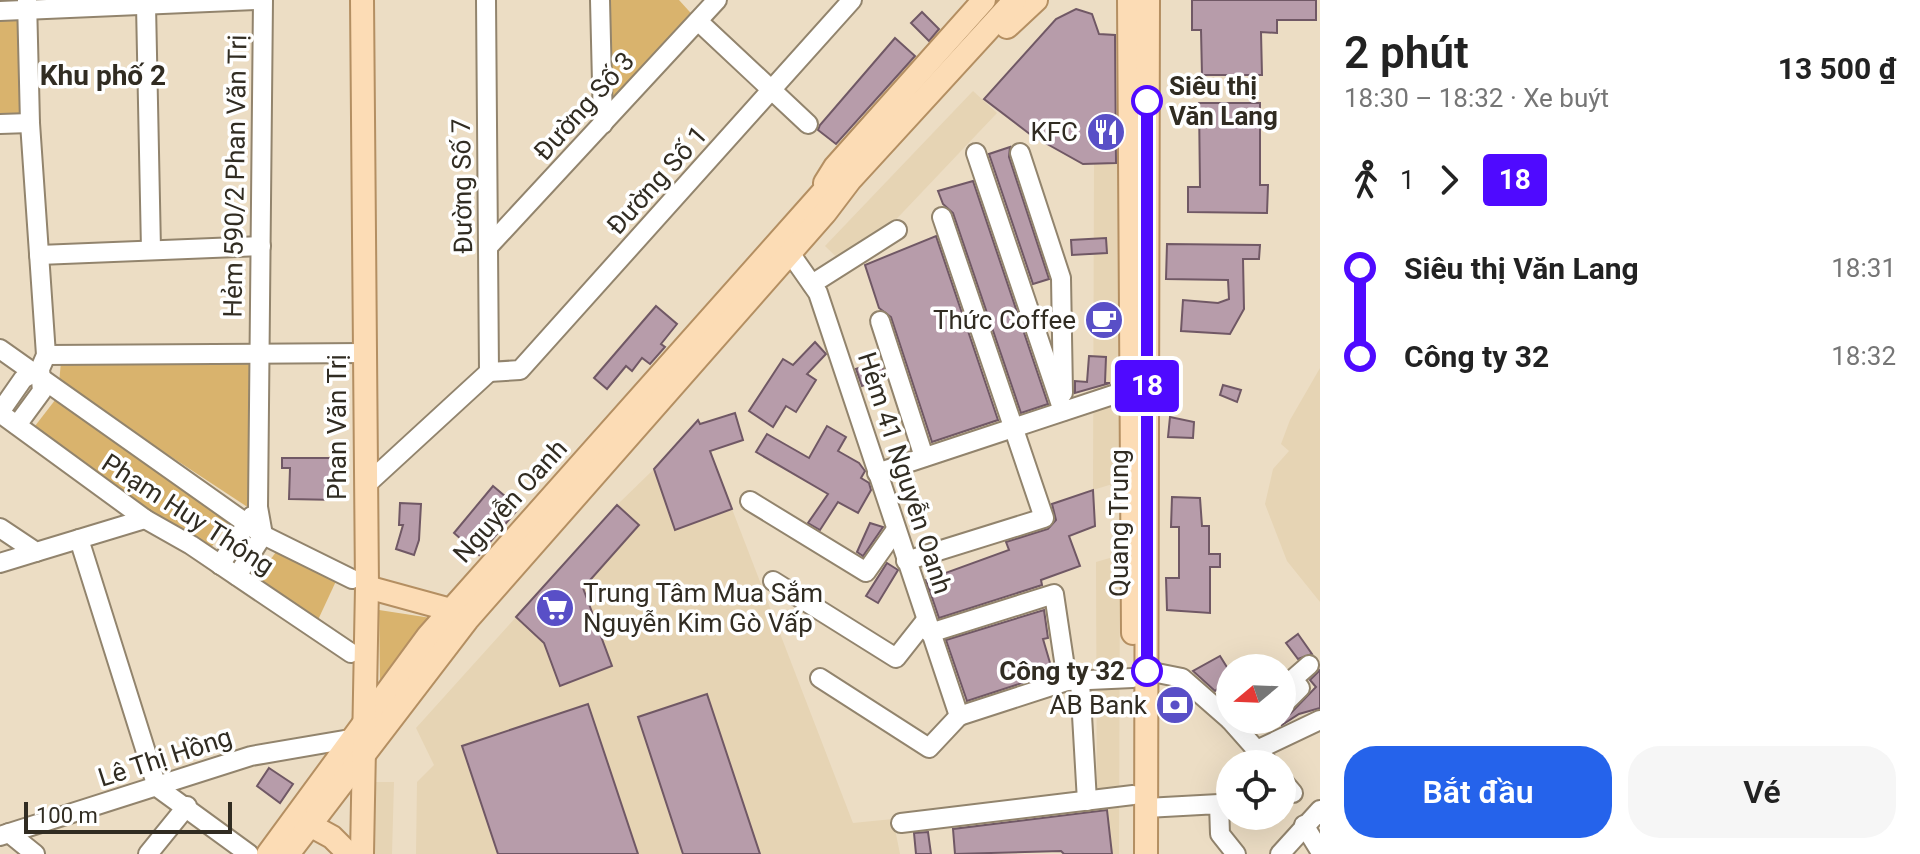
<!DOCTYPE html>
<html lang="vi">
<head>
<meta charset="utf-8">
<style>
	:root { --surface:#fff; --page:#f6f6f6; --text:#222; --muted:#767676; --accent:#2563eb }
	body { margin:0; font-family:Roboto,sans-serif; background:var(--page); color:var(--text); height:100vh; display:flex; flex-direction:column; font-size:30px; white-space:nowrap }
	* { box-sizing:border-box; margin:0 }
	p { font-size:26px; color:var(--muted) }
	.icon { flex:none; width:44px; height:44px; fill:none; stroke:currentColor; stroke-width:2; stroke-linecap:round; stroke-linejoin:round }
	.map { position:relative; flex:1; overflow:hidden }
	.side { display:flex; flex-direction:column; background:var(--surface); width:600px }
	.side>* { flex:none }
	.badge { padding:0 16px; border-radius:6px; font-size:28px; line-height:52px }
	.needle { width:52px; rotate:251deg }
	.controls { position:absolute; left:1216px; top:654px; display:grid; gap:16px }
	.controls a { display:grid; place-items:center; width:80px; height:80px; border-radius:50%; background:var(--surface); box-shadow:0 8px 32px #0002; font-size:40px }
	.scale { position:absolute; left:24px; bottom:20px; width:208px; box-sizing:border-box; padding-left:8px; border:4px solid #312c22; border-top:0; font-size:22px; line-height:28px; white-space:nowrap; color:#312c22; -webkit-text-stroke:6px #fff; paint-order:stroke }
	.map>.badge { position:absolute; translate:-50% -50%; box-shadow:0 0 0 4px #fff }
	.legs { display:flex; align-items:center; gap:12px; height:88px; padding:0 24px; font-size:26px }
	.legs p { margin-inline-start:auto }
	.overview { display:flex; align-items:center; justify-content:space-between; height:136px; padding:0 24px }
	h1 { font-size:44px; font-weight:600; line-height:60px }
	.primary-button { display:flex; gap:16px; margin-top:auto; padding:16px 24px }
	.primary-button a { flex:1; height:92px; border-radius:32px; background:var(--accent); color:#fff; font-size:32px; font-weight:600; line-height:92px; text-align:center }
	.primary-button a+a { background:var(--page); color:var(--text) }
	ul { padding:0 24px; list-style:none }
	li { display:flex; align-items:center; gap:28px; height:88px; font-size:30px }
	li i { display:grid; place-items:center; width:12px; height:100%; margin:0 10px; background:currentColor }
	li i::after { content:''; width:20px; height:20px; margin:-10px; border:6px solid; border-radius:50%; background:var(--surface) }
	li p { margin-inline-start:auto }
	li:first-child i { background:linear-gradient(#0000 50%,currentColor 0) }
	li:last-child i { background:linear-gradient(currentColor 50%,#0000 0) }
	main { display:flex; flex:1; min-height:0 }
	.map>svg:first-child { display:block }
</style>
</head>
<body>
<main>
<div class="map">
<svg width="1320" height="854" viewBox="0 0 1320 854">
	<rect width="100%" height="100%" fill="#ecddc4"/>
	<g fill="#e6d4b4">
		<path d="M 973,91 L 997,113 L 849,269 L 825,246 Z"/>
		<path d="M 1118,162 L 1119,482 L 1093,490 L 1094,163 Z"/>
		<path d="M 1320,368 L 1320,602 L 1287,561 L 1265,504 L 1273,469 L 1289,451 L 1281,444 L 1290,420 Z"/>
		<path d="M 654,469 L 675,530 L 732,509 L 853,823 L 893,819 L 900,854 L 416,854 L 417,782 L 434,765 L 416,728 L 516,617 L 544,643 L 560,686 L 612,666 L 583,588 L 639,525 L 617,505 Z"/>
		<path d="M 1120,555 L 1119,854 L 1097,854 L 1096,562 Z"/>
		<path d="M 374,782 L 394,782 L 392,854 L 372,854 Z"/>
	</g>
	<g fill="#d9b36d">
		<path d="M 600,0 L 679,0 L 698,21 L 603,124 Z"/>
		<path d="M 27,9 L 30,123 L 0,124 L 0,11 Z"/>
		<path d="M 256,360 L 249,508 L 59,383 L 61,362 Z"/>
		<path d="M 59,395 L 231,519 L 208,552 L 35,426 Z"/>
		<path d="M 278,549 L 337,579 L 317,622 L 254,583 Z"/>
		<path d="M 379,610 L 431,618 L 380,683 L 380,682 Z"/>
	</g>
	<g fill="#b79caa" stroke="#705865" stroke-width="2">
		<path d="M 1192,0 L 1316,0 L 1316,20 L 1277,20 L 1277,33 L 1261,32 L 1262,75 L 1202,75 L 1201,30 L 1192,30 Z"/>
		<path d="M 1076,9 L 1092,14 L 1099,34 L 1115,35 L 1116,163 L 1083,164 L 1031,135 L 984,99 L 1056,19 Z"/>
		<path d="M 922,12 L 939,29 L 929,41 L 911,23 Z"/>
		<path d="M 895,38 L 915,56 L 836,144 L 818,130 L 820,125 Z"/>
		<path d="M 1199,103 L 1260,103 L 1260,185 L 1268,185 L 1267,213 L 1188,212 L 1188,187 L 1200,187 Z"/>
		<path d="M 1010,147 L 1009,157 L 1049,279 L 1033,284 L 989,154 Z"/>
		<path d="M 973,181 L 1048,404 L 1021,413 L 953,213 L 943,204 L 938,191 Z"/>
		<path d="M 936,236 L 998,420 L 932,442 L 891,317 L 879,308 L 865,265 Z"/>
		<path d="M 1106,238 L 1107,253 L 1072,255 L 1071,240 Z"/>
		<path d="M 1167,244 L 1260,245 L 1259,259 L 1243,259 L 1244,309 L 1230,334 L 1181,331 L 1183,300 L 1218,303 L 1229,299 L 1228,280 L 1166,279 Z"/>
		<path d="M 656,306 L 677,324 L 661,344 L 665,347 L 650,364 L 642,358 L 632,371 L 626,366 L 607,389 L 594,378 Z"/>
		<path d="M 815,342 L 826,354 L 807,374 L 816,380 L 796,412 L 786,406 L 773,427 L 749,411 L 783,359 L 793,365 Z"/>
		<path d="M 1089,356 L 1106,357 L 1105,383 L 1110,383 L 1075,393 L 1075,381 L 1087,382 Z"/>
		<path d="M 880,361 L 886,377 L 862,386 L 856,369 Z"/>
		<path d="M 1223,385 L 1241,390 L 1237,402 L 1220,395 Z"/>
		<path d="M 735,413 L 743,440 L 710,451 L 732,509 L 675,530 L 654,469 L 698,420 L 700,424 Z"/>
		<path d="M 1170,417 L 1194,422 L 1193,438 L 1168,437 Z"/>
		<path d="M 827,426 L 846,437 L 838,451 L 859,463 L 865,471 L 861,478 L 869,483 L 871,490 L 858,513 L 838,502 L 820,530 L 808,523 L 828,494 L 756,452 L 767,434 L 809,458 Z"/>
		<path d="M 282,458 L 338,458 L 338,500 L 289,499 L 290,468 L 282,468 Z"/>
		<path d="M 493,486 L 519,508 L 479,555 L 454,533 Z"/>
		<path d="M 1093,490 L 1095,526 L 1069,536 L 1080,566 L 1041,580 L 1042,585 L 939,618 L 926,580 L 1009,550 L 1006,542 L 1048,529 L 1056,520 L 1052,504 Z"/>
		<path d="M 1172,497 L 1200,498 L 1202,526 L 1209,526 L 1209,554 L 1220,554 L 1220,567 L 1210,567 L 1210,613 L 1167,610 L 1166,578 L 1179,578 L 1179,527 L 1171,527 Z"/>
		<path d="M 400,503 L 421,504 L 419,540 L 414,555 L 396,549 L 403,525 L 399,525 Z"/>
		<path d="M 617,505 L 639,525 L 583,588 L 612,666 L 560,686 L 544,643 L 516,617 Z"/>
		<path d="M 870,523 L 883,527 L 863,556 L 857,552 Z"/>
		<path d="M 887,563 L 898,570 L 878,603 L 866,596 Z"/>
		<path d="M 1044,610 L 1048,638 L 1043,639 L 1053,673 L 967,701 L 946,640 Z"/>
		<path d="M 1298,634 L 1312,654 L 1298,659 L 1286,643 Z"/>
		<path d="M 1220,656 L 1230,672 L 1230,699 L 1221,686 L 1215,691 L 1193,671 Z"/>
		<path d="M 1320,670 L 1320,708 L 1299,714 L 1282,725 L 1282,718 L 1290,714 L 1316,687 L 1310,680 Z"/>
		<path d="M 707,694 L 760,854 L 683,854 L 638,717 Z"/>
		<path d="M 588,704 L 638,854 L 498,854 L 462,746 Z"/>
		<path d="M 269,768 L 293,784 L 280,803 L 257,786 Z"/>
		<path d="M 1107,810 L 1112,854 L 1064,854 L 1061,851 L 955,854 L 953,829 Z"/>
		<path d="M 928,832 L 931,854 L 916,854 L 914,833 Z"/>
	</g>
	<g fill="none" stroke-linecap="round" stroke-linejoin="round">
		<g stroke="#92846d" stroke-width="22">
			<g id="minor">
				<path d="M 486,0 L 489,372"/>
				<path d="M 600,0 L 603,124"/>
				<path d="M 146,5 L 151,250"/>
				<path d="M 0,11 L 258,0"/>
				<path d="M 698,21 L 808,124"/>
				<path d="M 0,124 L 30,123"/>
				<path d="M 976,153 L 1063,411"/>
				<path d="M 1020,153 L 1061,278 L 1063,393"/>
				<path d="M 489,246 L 717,0"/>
				<path d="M 790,253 L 818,293 L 959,716"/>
				<path d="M 39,255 L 261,246"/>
				<path d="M 812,284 L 897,230"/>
				<path d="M 880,321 L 924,457"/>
				<path d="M 0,349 L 263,535 L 352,579"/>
				<path d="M 46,355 L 365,353"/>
				<path d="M 489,372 L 520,370 L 852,0"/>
				<path d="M 0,412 L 23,379 L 40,369"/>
				<path d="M 0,413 L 145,519 L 191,545 L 351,653"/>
				<path d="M 17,425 L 42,391 L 40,369 L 46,355 L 30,123 L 27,0"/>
				<path d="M 877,473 L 1131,389"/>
				<path d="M 366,485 L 489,372"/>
				<path d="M 750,501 L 866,572 L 895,531"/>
				<path d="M 0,528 L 36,552 L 145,519"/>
				<path d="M 79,539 L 157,787 L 249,854"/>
				<path d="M 906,561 L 1044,518 L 942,217"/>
				<path d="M 0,563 L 36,552"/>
				<path d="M 220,565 L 252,516"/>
				<path d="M 237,576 L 263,535 L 258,507 L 263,0"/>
				<path d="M 773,581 L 896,658 L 926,620"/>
				<path d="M 930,633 L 1054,594 L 1067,681"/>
				<path d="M 1147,671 L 1182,678 L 1230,720"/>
				<path d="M 820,678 L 929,748 L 959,716"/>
				<path d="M 1080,681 L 1087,801"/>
				<path d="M 1282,706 L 1300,688 L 1293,679 L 1309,665"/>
				<path d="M 959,716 L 1067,681 L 1133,678"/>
				<path d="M 1230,720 L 1269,764"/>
				<path d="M 1257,750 L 1320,720"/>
				<path d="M 1282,780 L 1293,793"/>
				<path d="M 1146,808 L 1219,804 L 1220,834 L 1236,854"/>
				<path d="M 901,823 L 1133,795"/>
				<path d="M 1304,825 L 1320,851"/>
				<path d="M 9,833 L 35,854"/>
				<path d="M 0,836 L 251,756 L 350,739"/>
				<path d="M 148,854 L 187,806"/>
				<path d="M 1280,854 L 1320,810"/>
			</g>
		</g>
		<g stroke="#b48f62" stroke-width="26">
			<g id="major">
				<path d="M 1129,0 L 1133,633"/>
				<path d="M 1007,27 L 1036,0"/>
				<path d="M 825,183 L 835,167 L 984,0"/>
				<path d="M 367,587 L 451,610"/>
				<path d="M 310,825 L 332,837 L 349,854"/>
				<path d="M 268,854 L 428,636 L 839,174"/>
				<path d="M 288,854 L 467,620 L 825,213 L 850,180 L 1015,0"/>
				<path d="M 362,854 L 367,587 L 362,0"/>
				<path d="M 1146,854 L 1148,0"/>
			</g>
		</g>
		<use href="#minor" stroke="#fff" stroke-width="18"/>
		<use href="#major" stroke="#fcdcb5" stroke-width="22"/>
	</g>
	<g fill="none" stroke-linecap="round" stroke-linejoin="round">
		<g stroke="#fff" stroke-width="18">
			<path id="line-1" d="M 1147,101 L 1147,671"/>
		</g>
		<use href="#line-1" stroke="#4f0aff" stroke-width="12"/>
	</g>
	<defs>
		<g id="restaurant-disc" transform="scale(2)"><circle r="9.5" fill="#594fc7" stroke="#fff"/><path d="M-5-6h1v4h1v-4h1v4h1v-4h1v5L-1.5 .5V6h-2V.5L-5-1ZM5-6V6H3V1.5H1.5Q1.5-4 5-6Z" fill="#fff"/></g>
		<g id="cafe-disc" transform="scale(2)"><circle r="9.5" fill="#594fc7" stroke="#fff"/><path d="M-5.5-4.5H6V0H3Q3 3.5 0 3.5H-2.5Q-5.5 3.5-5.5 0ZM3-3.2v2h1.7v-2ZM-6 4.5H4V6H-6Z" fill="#fff"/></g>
		<g id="supermarket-disc" transform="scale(2)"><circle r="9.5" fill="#594fc7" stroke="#fff"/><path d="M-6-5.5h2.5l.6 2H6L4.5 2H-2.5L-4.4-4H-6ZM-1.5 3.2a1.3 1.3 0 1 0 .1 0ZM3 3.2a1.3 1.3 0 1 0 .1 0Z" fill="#fff"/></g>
		<g id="bank-disc" transform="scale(2)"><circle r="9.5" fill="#594fc7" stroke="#fff"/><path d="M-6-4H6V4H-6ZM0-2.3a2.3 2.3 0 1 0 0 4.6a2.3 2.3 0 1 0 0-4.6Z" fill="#fff"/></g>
	</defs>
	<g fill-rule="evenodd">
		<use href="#restaurant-disc" x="1106" y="132"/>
		<use href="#cafe-disc" x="1104" y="320"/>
		<use href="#supermarket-disc" x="555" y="608"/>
		<use href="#bank-disc" x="1175" y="705"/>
	</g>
	<g fill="#fff" stroke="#4f0aff" stroke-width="4">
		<circle cx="1147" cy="101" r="14"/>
		<circle cx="1147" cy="671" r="14"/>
	</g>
	<g text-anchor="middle" stroke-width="7" stroke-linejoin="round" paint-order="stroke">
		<g font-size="26" font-weight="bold" fill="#312c22" stroke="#fff" text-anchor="start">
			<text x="1169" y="95">Siêu thị<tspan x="1169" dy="30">Văn Lang</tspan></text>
			<text x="1125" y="680" text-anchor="end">Công ty 32</text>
		</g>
		<g font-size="26" fill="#312c22" stroke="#fff">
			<text transform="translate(584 106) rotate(-48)" y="9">Đường Số 3</text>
			<text transform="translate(235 176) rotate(-89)" y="9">Hẻm 590/2 Phan Văn Trị</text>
			<text transform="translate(657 180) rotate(-48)" y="9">Đường Số 1</text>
			<text transform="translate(462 186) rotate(-91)" y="9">Đường Số 7</text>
			<text transform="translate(337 427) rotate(-90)" y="9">Phan Văn Trị</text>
			<text transform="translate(905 473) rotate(72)" y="9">Hẻm 41 Nguyễn Oanh</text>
			<text transform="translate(510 501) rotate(-48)" y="9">Nguyễn Oanh</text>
			<text transform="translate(188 514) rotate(33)" y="9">Phạm Huy Thông</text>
			<text transform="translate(1119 523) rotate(-90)" y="9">Quang Trung</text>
			<text transform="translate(165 757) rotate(-18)" y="9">Lê Thị Hồng</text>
		</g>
		<g font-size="26" fill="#312c22" stroke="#fff" text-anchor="end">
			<text x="1078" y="141">KFC</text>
			<text x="1076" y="329">Thức Coffee</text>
			<text x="583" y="602" text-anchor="start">Trung Tâm Mua Sắm<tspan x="583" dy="30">Nguyễn Kim Gò Vấp</tspan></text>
			<text x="1147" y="714">AB Bank</text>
		</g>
		<g font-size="28" font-weight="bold" fill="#312c22" stroke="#fff">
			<text x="103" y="85">Khu phố 2</text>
		</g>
	</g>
</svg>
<div class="controls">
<a><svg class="needle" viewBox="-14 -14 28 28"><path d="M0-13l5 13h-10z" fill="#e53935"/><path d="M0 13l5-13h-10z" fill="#767676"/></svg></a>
<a><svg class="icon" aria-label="locate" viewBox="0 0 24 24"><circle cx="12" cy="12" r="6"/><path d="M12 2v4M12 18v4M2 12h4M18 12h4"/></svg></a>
</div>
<div class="scale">100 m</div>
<b class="badge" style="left:1147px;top:386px;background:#4f0aff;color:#fff">18</b>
</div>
<section class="side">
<div class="overview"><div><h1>2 phút</h1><p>18:30 – 18:32 · Xe buýt</p></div><b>13 500 ₫</b></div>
<div class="legs"><svg class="icon" aria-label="walk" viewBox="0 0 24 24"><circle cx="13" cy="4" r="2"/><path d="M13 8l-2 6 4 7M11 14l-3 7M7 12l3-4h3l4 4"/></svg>1<svg class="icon" aria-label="forward" viewBox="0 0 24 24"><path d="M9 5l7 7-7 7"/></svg><b class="badge" style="background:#4f0aff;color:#fff">18</b></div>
<ul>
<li><i style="color:#4f0aff"></i><b>Siêu thị Văn Lang</b><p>18:31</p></li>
<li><i style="color:#4f0aff"></i><b>Công ty 32</b><p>18:32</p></li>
</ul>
<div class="primary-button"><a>Bắt đầu</a><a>Vé</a></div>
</section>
</main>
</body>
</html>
